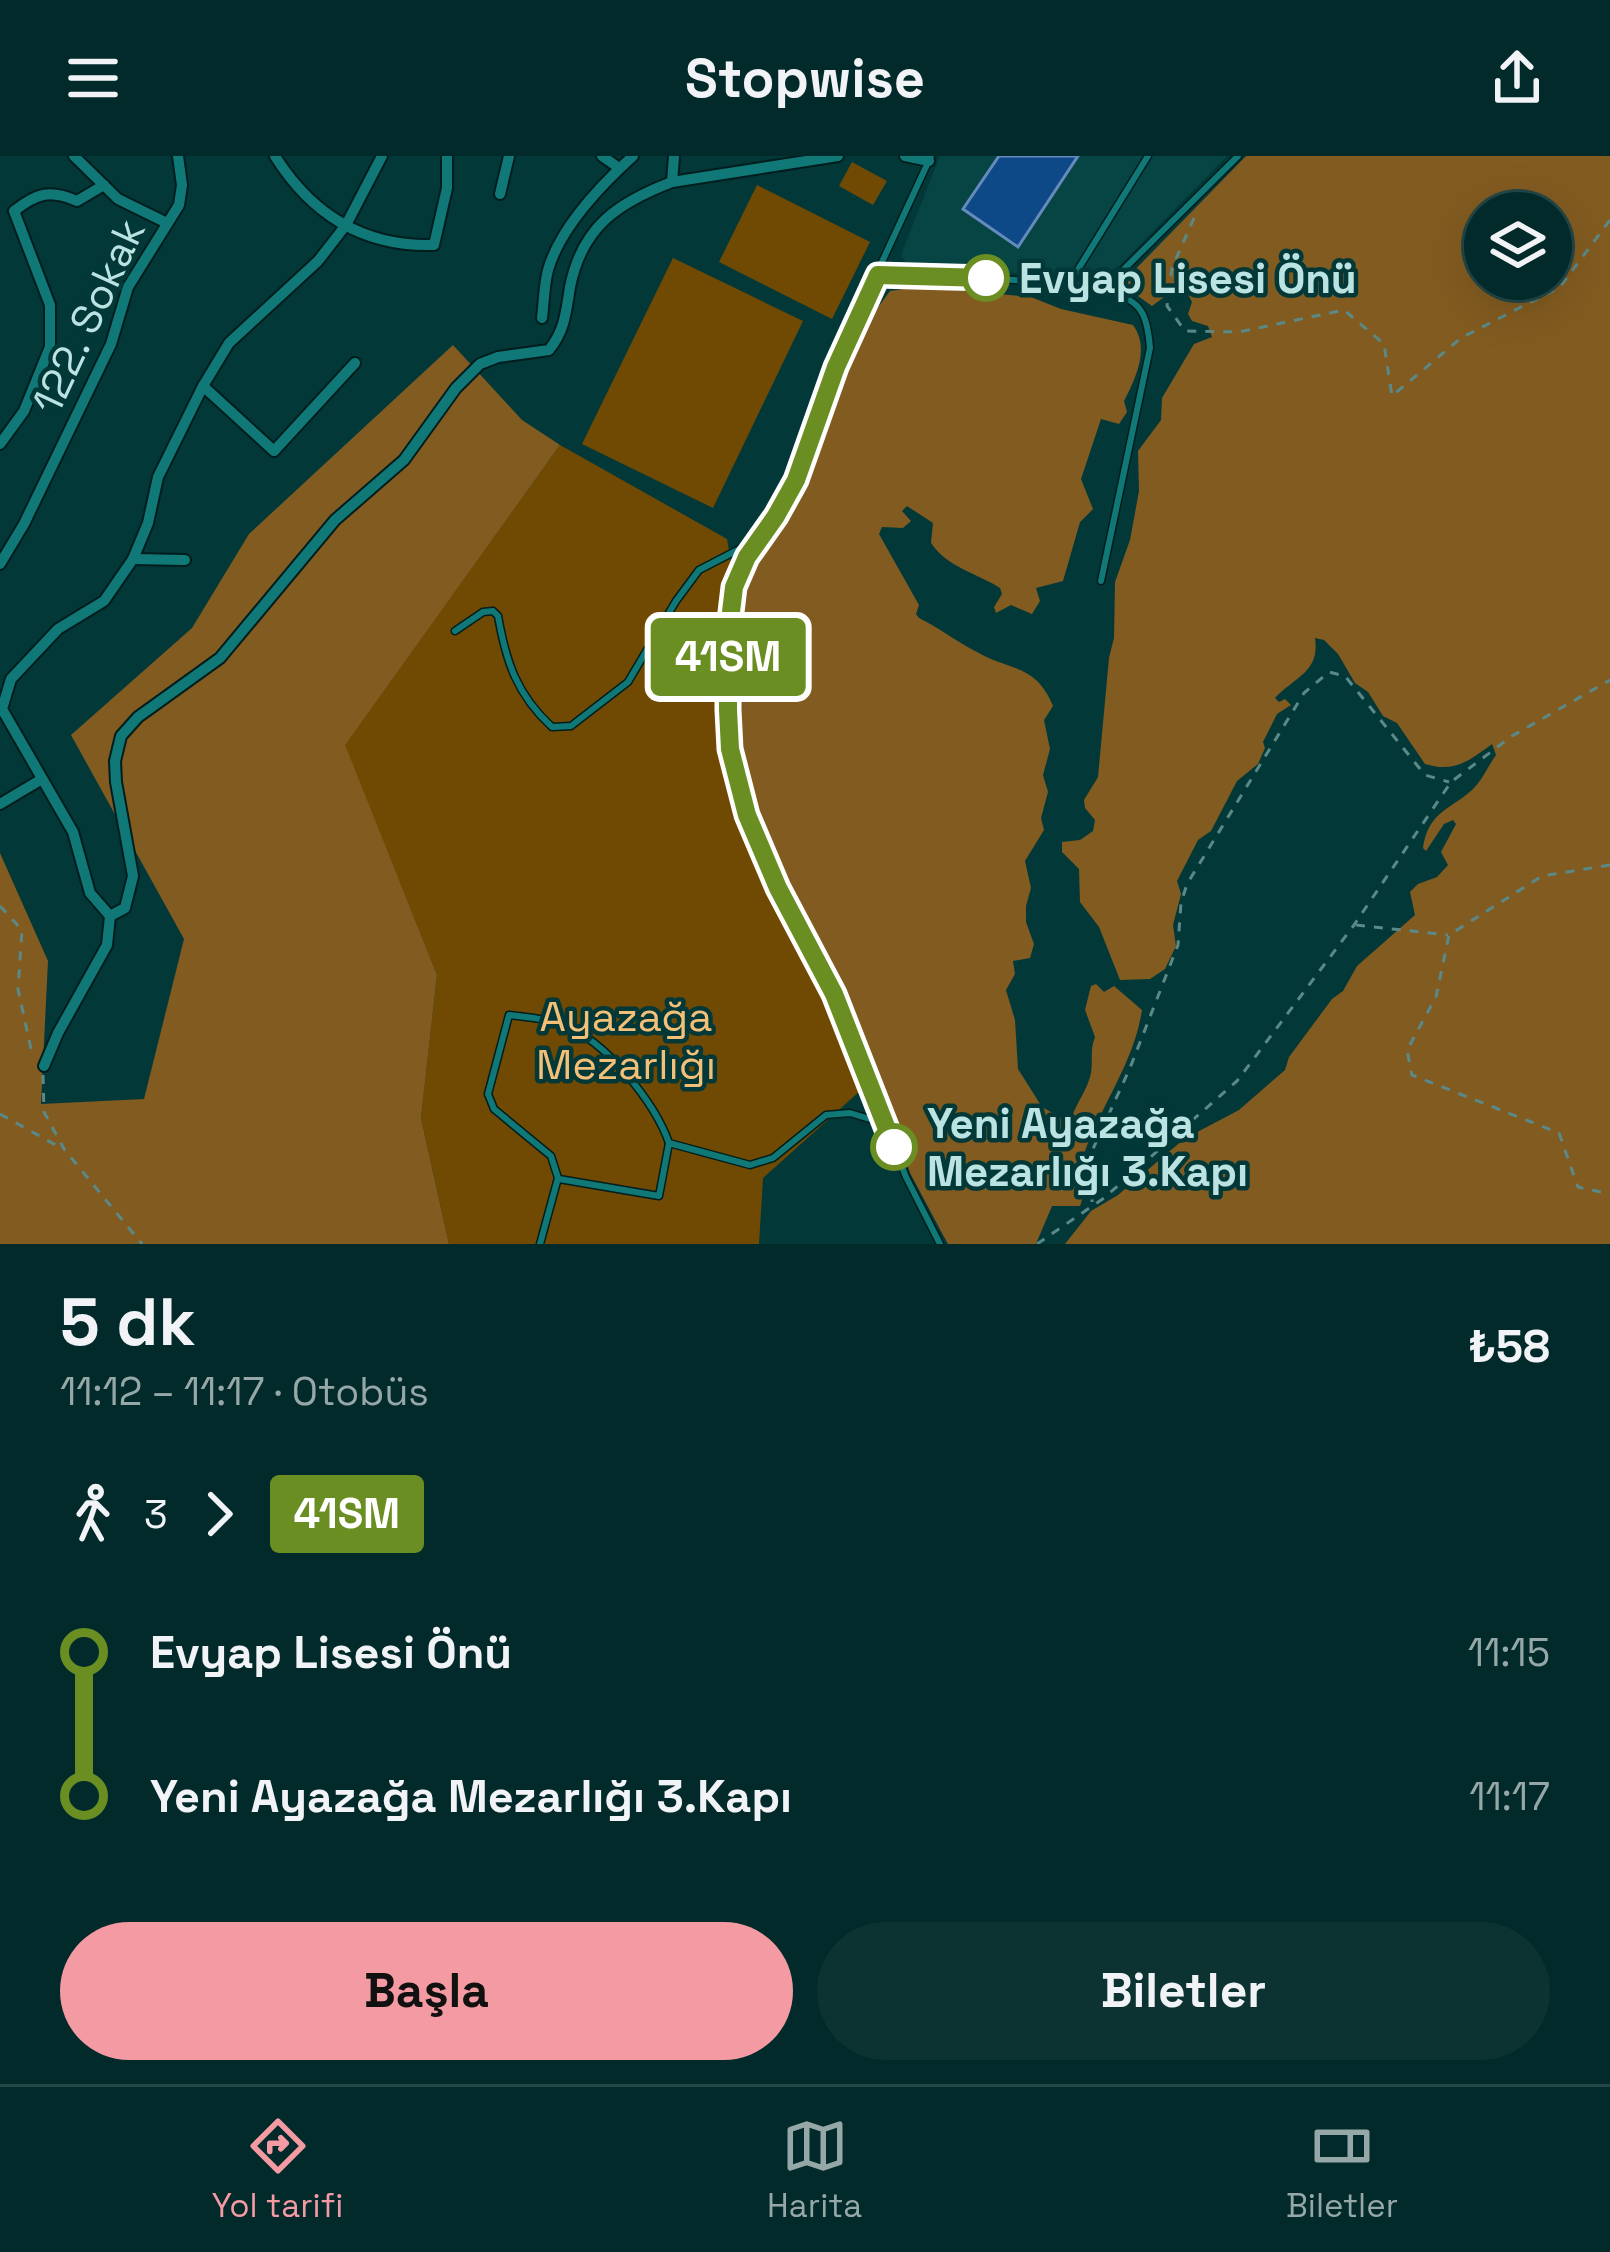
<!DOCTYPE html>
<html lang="tr">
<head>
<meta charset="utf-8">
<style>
	:root { --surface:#022a2a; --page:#0c3232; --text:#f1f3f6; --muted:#96a7a8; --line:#234647; --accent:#f49aa2 }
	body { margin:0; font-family:"Space Grotesk",sans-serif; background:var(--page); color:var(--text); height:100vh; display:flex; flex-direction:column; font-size:45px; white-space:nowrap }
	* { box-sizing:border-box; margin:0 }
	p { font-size:39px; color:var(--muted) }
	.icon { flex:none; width:66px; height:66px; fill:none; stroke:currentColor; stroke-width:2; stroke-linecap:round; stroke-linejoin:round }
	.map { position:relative; height:1088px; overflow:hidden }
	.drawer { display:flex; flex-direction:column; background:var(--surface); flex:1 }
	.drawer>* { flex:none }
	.badge { padding:0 24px; border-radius:9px; font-size:42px; line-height:78px }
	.fabs { position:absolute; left:1464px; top:36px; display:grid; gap:24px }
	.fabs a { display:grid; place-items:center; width:108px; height:108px; border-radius:50%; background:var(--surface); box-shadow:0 12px 48px #0002,0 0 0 3px var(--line); font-size:60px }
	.map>.badge { position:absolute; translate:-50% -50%; box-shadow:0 0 0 6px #fff }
	.legs { display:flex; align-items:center; gap:18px; height:132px; padding:0 60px; font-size:39px }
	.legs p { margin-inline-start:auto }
	.head { display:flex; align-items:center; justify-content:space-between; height:204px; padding:0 60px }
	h1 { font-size:66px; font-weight:800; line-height:90px }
	.cta { display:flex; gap:24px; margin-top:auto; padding:24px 60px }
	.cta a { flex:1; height:138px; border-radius:72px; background:var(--accent); color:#111; font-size:48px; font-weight:800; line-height:138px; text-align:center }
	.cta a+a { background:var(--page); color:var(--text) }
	ul { padding:0 60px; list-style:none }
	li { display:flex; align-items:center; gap:42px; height:144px; font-size:45px }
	li i { display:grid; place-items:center; width:18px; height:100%; margin:0 15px; background:currentColor }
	li i::after { content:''; width:30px; height:30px; margin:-15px; border:9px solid; border-radius:50%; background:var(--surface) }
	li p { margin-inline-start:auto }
	li:first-child i { background:linear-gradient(#0000 50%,currentColor 0) }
	li:last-child i { background:linear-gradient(currentColor 50%,#0000 0) }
	header { display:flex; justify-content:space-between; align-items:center; height:156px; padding:0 60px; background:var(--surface); font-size:54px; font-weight:800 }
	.dock { display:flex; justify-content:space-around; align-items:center; height:168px; border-top:3px solid var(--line); background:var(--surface); font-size:33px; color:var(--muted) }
	.dock a { display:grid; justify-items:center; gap:6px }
	.dock .on { color:var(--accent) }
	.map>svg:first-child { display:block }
</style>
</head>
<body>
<header><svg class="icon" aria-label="menu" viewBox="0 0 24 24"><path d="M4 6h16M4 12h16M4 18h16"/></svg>Stopwise<svg class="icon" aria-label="share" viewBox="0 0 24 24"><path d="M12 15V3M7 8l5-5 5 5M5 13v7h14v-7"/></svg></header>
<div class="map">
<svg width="1610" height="1088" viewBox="0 0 1610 1088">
	<rect width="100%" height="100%" fill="#033838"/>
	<path fill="#074545" d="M 940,0 L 1227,0 L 1119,110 L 1099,120 L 910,113 L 901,99 Z"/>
	<g fill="#704a03">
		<path d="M 852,6 L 887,25 L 873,49 L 839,30 Z"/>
		<path d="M 757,29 L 870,86 L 832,163 L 719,106 Z"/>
		<path d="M 673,102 L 803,165 L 713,352 L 582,288 Z"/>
		<path d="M 560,289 L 727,383 L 732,412 L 719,507 L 725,617 L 861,934 L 763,1022 L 759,1088 L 449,1088 L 421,962 L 437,819 L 344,589 Z"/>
	</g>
	<g fill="#825b20" fill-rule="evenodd">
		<path d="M 1246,0 L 1610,0 L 1610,1088 L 1065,1088 L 1091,1055 L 1118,1039 L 1184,983 L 1239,954 L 1285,914 L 1289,901 L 1332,843 L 1343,835 L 1357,810 L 1415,759 L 1410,736 L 1418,728 L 1437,721 L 1448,709 L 1441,696 L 1456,668 L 1453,664 L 1444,668 L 1426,695 L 1423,692 C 1428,655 1452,653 1473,633 C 1483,623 1488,610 1496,599 L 1492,588 C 1469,605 1454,617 1425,608 L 1397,567 L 1383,560 L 1368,536 L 1355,527 L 1338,498 L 1324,484 L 1315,482 C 1320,516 1296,520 1275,542 L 1279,546 L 1285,543 L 1291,549 L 1277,558 L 1263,586 L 1265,592 L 1258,608 L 1237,625 L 1211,675 L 1198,684 L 1177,725 L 1181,738 L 1173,769 L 1176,790 L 1165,813 L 1150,823 L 1120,824 L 1099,771 L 1080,746 L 1079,713 L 1062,696 L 1062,686 L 1080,684 L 1093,675 L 1095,664 L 1085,652 L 1084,644 L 1098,621 L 1109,502 L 1114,482 L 1115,426 L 1130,384 L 1139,335 L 1138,295 L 1161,264 L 1162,242 L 1194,188 L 1212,181 L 1208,170 L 1192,165 L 1188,158 L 1192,146 L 1186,134 L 1179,130 L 1152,150 L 1121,128 ZM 1485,57 L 1551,57 L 1551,123 L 1485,123 Z"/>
		<path d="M 917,131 L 1031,141 L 1061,153 L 1133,169 C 1150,192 1136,222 1124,245 L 1127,256 L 1119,268 L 1101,263 L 1081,323 L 1093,353 L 1080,366 L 1063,425 L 1036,432 L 1040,445 L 1032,458 L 1011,449 L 996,457 L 994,451 L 1002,438 L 1000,432 C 977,417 948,412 931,387 L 933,367 L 907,350 L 902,355 L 911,365 L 903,372 L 882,371 L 879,378 L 919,449 L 916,458 L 919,462 C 938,471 957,486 977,496 C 1010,515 1036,508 1053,550 L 1044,564 L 1050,593 L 1043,619 L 1048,636 L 1041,662 L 1044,674 L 1025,705 L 1031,732 L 1026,750 L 1026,766 L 1034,788 L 1030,802 L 1013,805 L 1015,818 L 1006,834 L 1015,864 L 1018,913 L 1042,951 L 1070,967 C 1074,950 1086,936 1090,921 C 1094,907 1089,895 1095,881 L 1085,854 L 1091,830 L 1096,828 L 1104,836 L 1114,830 L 1142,854 C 1134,906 1103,946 1085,995 C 1078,1014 1087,1033 1080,1050 L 1052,1050 L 1036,1088 L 948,1088 L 943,1079 L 910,1017 L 893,963 L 840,836 L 785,731 L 754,655 L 738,593 L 735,553 L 734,480 L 740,434 L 753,404 L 792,348 L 845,214 L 870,162 L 890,135 Z"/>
		<path d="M 453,189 L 522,264 L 560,289 L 345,589 L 437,819 L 421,962 L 449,1088 L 0,1088 L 0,697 L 48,805 L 41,948 L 144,943 L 184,783 L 71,579 L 192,472 L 249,378 Z"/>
	</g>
	<path fill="#0d4887" stroke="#648bbc" stroke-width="3" d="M 999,0 L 1078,0 L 1018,91 L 963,53 Z"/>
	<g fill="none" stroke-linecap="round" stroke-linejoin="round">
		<g stroke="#011d1d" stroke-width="9">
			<g id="lane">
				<path d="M 931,0 L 857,160 L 796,324 L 747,401 L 734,431 L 728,481 L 728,554 L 730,594 L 747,659 L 786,749 L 834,838 L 906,1021 L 940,1088"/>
				<path d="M 878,120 L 986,122 L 1098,130 L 1115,122 L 1238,0"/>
				<path d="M 1069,128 L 1148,0"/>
				<path d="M 1098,130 C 1137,146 1146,147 1150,192 L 1101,425"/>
				<path d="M 455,475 L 483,456 L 493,455 L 498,460 C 506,506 517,539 552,571 L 571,570 L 628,526 L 676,445 L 699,414 L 757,384"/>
				<path d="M 559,1023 L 659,1040 L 669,987 L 750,1009 L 773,1002 L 826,959 L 850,957 L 886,968"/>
				<path d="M 540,1088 L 558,1022 L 551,1000 L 494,953 L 488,938 L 509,859 C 528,861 547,863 565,870 C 606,885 655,947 669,987"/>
			</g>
		</g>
		<g stroke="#011d1d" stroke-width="14">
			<g id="street">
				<path d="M 74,0 L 118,43 L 167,67"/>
				<path d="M 275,0 C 312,59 364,91 434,89 L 447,32 L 447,0"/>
				<path d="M 602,0 L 619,12"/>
				<path d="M 674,0 L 672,26 L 838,0"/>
				<path d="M 905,0 L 929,5"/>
				<path d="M 500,38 L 509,0"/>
				<path d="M 542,162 C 544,146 544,129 548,114 C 560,72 601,29 633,0"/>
				<path d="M 203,230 L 274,295 L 355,207"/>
				<path d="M 0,288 L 24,255 L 50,191 L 50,149 L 14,55 C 37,37 50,33 77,45 L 104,29"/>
				<path d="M 133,403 L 185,404"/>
				<path d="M 0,408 L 24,368 L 111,188 L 128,131 L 179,49 L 182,29 L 178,0"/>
				<path d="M 0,648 L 42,623"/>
				<path d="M 110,760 L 125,752 L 133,720 L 116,626 L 115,605 L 121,580 L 138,561 L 220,502 L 335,364 L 404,304 L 456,232 L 480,208 L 498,201 L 549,194 C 565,174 566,156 570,131 C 582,71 617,47 672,26"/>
				<path d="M 110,760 L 90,737 L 73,676 L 2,553 L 11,523 L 58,473 L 104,445 L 133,403 L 148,367 L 158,321 L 203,230 L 229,187 L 318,105 L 346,69 L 382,0"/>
				<path d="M 44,910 L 58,877 L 107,789 L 110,760"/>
			</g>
		</g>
		<g stroke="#5a8988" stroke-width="3" stroke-dasharray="9 9" stroke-linecap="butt">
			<path d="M 1194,62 L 1172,112 L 1167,150 L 1185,175 L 1239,176 L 1344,154 L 1384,188 L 1392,240 L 1461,182 L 1560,131 L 1610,64"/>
			<path d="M 1610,709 L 1542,720 L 1449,779 L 1436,841 L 1407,894 L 1412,919 L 1559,977 L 1578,1031 L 1610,1038"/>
			<path d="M 0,750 L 22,774 L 18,833 L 31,893 L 36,900"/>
			<path d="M 1356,769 L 1448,779"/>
			<path d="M 43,919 L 44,956 L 64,993 L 142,1088"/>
			<path d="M 0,958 L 63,993"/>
			<path d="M 1092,1046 L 1092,995 L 1130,912 L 1178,789 L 1181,747 L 1187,728 L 1304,537 L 1329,516 L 1345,520 L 1425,619 L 1449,626"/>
			<path d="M 1037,1088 L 1104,1042 L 1237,925 L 1354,769 L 1451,626 L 1512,580 L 1610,524"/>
		</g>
		<use href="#lane" stroke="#107978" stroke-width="6"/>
		<use href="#street" stroke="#107978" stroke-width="10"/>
	</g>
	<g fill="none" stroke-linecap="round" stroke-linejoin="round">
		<g stroke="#fff" stroke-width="27">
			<path id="line-1" d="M 894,991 L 834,838 L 778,732 L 747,659 L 730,593 L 728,554 L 728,481 L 734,431 L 747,401 L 776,360 L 796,324 L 836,211 L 878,119 L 986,122"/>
		</g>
		<use href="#line-1" stroke="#6b8e23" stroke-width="18"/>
	</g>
	<g fill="#fff" stroke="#6b8e23" stroke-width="6">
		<circle cx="986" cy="122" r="21"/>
		<circle cx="894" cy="991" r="21"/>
	</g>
	<g text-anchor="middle" stroke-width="9" stroke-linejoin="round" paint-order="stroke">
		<g font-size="42" font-weight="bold" fill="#bae3e2" stroke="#033838" text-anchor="start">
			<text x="1019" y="137">Evyap Lisesi Önü</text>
			<text x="927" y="982">Yeni Ayazağa<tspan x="927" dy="48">Mezarlığı 3.Kapı</tspan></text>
		</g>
		<g font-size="42" fill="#bae3e2" stroke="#033838">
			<text transform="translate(88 160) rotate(-65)" y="15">122. Sokak</text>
		</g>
		<g font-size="42" fill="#f4c078" stroke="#033838">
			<text x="626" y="875">Ayazağa<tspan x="626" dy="48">Mezarlığı</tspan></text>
		</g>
	</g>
</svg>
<div class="fabs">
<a><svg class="icon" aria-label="layers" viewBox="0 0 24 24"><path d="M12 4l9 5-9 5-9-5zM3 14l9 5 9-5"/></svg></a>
</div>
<b class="badge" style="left:728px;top:501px;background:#6b8e23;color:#fff">41SM</b>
</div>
<section class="drawer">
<div class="head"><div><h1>5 dk</h1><p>11:12 – 11:17 · Otobüs</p></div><b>₺58</b></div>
<div class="legs"><svg class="icon" aria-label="walk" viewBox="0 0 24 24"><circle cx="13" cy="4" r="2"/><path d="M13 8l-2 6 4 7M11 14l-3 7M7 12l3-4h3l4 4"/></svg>3<svg class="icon" aria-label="forward" viewBox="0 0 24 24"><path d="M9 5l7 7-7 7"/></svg><b class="badge" style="background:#6b8e23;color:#fff">41SM</b></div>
<ul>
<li><i style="color:#6b8e23"></i><b>Evyap Lisesi Önü</b><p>11:15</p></li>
<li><i style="color:#6b8e23"></i><b>Yeni Ayazağa Mezarlığı 3.Kapı</b><p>11:17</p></li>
</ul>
<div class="cta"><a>Başla</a><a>Biletler</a></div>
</section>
<nav class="dock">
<a class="on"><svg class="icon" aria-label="directions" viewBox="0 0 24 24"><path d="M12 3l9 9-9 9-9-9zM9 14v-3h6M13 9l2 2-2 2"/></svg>Yol tarifi</a>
<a><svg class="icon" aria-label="map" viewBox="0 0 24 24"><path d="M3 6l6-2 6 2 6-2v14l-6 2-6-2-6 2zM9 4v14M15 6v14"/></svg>Harita</a>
<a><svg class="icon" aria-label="tickets" viewBox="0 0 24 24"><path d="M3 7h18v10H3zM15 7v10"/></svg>Biletler</a>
</nav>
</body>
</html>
